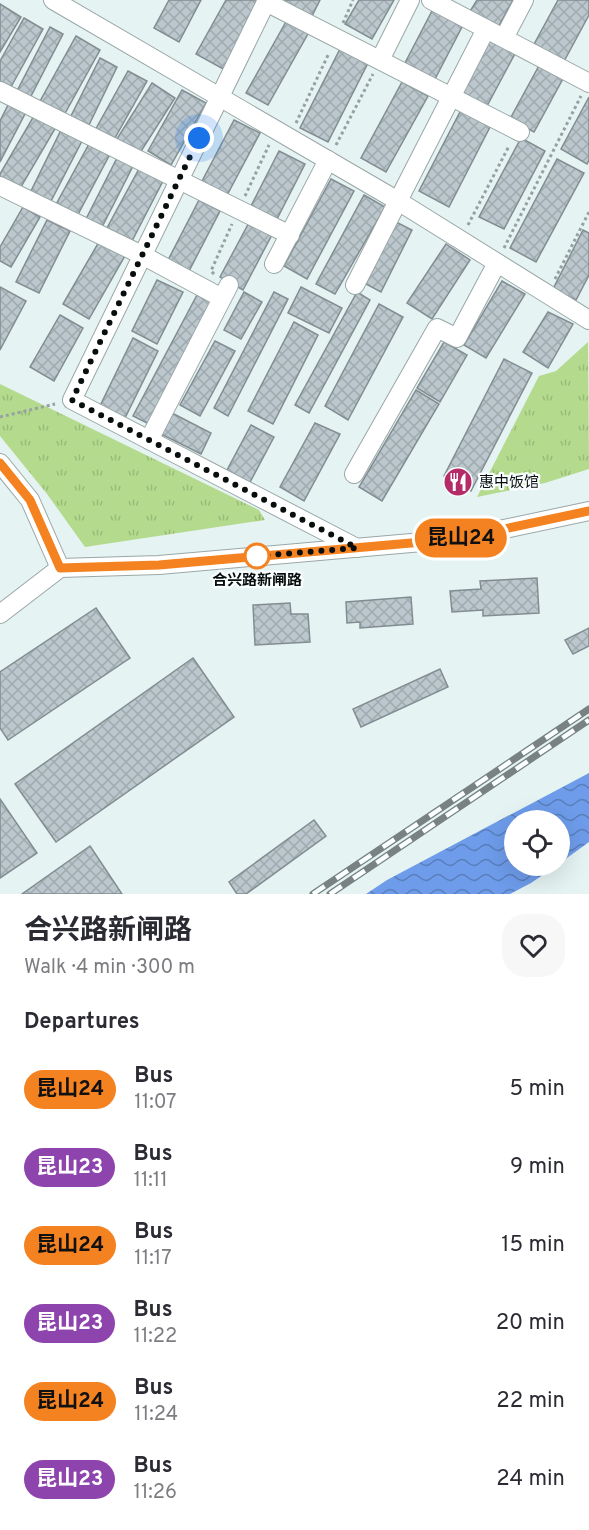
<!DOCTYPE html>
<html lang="en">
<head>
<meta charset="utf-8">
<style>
	:root { --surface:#fff; --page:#f7f7f7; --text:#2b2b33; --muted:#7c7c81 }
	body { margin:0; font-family:Overpass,"Noto Sans SC",sans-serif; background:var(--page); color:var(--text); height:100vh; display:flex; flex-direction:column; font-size:22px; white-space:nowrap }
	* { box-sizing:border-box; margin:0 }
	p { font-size:20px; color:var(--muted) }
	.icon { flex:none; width:33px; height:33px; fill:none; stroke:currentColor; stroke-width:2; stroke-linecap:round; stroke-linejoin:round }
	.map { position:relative; height:894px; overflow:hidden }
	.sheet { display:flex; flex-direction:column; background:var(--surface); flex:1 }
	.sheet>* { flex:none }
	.badge { padding:0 12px; border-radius:20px; font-size:21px; line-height:39px }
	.buttons { position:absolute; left:504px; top:810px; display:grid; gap:12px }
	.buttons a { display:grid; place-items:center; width:66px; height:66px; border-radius:50%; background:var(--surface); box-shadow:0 6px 24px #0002; font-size:30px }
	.you { position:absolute; width:30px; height:30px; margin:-15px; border:4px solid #fff; border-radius:50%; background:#1a73e8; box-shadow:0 0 0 9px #1a73e833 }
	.map>.badge { position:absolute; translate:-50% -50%; box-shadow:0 0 0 3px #fff }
	h2 { padding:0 24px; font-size:22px; line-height:54px }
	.round { display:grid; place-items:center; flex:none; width:63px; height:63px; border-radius:24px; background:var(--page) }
	.summary { display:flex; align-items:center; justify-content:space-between; height:102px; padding:0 24px }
	h1 { font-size:28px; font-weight:700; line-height:45px }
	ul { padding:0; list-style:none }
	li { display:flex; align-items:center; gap:18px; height:78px; padding:0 24px }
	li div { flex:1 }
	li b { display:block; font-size:22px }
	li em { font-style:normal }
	li .badge { min-width:66px; font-weight:700; text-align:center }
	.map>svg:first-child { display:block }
</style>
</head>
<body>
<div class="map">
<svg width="589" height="894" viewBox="0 0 589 894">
	<defs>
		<pattern id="park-tufts" width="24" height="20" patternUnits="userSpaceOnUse" patternTransform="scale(1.5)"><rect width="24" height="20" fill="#b4db8d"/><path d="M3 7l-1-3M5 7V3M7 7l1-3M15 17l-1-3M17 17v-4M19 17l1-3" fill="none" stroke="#99bb78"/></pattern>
		<pattern id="water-waves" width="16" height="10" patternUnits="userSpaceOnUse" patternTransform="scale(1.5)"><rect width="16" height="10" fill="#6e9cea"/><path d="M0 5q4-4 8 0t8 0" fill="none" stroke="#587ebc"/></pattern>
		<pattern id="building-cross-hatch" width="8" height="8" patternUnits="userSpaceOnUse" patternTransform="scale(1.5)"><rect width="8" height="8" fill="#bbc7cd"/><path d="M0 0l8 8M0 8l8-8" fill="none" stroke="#9faaaf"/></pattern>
	</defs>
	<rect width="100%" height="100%" fill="#e5f3f3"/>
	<g fill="url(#park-tufts)">
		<path d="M 588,342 L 589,469 L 545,483 L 477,497 L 539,376 L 556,371 Z"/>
		<path d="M 0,384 L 259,510 L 265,520 L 85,547 L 47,494 L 0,436 Z"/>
	</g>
	<path fill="url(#water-waves)" d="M 589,773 L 589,842 L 560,863 L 560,820 L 514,820 L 514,866 L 556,866 L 531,883 L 510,894 L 366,894 L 387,880 Z"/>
	<g fill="url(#building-cross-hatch)" stroke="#828d92" stroke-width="1.5">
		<path d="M 169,0 L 201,0 L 179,42 L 154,28 Z"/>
		<path d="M 226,0 L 261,0 L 225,70 L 196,54 Z"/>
		<path d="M 286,0 L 320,0 L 312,16 L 285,2 Z"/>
		<path d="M 359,0 L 394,0 L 372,39 L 345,24 Z"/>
		<path d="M 477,0 L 513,0 L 497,29 L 469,13 Z"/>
		<path d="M 558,0 L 589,0 L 589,15 L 562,65 L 532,48 Z"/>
		<path d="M 0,4 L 21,17 L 0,52 Z"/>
		<path d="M 433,9 L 463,25 L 435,79 L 405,63 Z"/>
		<path d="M 24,18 L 43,29 L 7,94 L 0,90 L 0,61 Z"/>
		<path d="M 287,20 L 309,32 L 268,105 L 246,93 Z"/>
		<path d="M 50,27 L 63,34 L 29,100 L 16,93 Z"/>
		<path d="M 491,34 L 518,48 L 487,106 L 460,92 Z"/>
		<path d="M 76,36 L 100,50 L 63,117 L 39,103 Z"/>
		<path d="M 342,45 L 370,59 L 328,142 L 300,128 Z"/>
		<path d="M 100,58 L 117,67 L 87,129 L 69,120 Z"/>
		<path d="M 541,62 L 565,75 L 534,132 L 510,119 Z"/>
		<path d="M 128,71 L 147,81 L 111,145 L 93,134 Z"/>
		<path d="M 402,82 L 428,96 L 386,172 L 361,158 Z"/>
		<path d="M 152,83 L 175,98 L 138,156 L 115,142 Z"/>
		<path d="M 182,90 L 206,103 L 171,165 L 148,151 Z"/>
		<path d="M 589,97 L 589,160 L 587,164 L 561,149 Z"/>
		<path d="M 9,103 L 26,112 L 0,162 L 0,121 Z"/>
		<path d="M 461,110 L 491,125 L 449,207 L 419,191 Z"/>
		<path d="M 35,114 L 56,127 L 18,192 L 0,181 L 0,174 Z"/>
		<path d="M 234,120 L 260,133 L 225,199 L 200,185 Z"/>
		<path d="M 62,128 L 83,139 L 50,203 L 30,193 Z"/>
		<path d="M 521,138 L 545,151 L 504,229 L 479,217 Z"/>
		<path d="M 89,144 L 110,154 L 74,222 L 53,210 Z"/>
		<path d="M 279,151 L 305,164 L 277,219 L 251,206 Z"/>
		<path d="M 117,158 L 133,166 L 100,231 L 84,223 Z"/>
		<path d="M 557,159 L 584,173 L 536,262 L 510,248 Z"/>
		<path d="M 140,167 L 164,179 L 132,241 L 107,228 Z"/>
		<path d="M 331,179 L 354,191 L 307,279 L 284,266 Z"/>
		<path d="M 364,195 L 385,207 L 335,294 L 316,284 Z"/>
		<path d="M 199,200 L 220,211 L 187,275 L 166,264 Z"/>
		<path d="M 23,207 L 40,217 L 11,267 L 0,261 L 0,247 Z"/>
		<path d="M 252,217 L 275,229 L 243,290 L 220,277 Z"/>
		<path d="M 47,220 L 70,231 L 39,293 L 16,282 Z"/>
		<path d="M 394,221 L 412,230 L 381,292 L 364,283 Z"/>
		<path d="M 583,230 L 589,233 L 589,275 L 576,300 L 553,289 Z"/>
		<path d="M 100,240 L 126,254 L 89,319 L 63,304 Z"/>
		<path d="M 446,244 L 470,260 L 432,319 L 407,303 Z"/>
		<path d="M 157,280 L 183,292 L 157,344 L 132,331 Z"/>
		<path d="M 502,281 L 525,294 L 486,358 L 464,345 Z"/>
		<path d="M 0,287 L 26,301 L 0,350 Z"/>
		<path d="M 301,287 L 342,308 L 329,333 L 288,313 Z"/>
		<path d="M 244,292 L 262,302 L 241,339 L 224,330 Z"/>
		<path d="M 274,292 L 288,299 L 228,416 L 214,408 Z"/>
		<path d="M 357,292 L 370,300 L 309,413 L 295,405 Z"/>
		<path d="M 197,295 L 213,303 L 149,424 L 133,416 Z"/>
		<path d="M 379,304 L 403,317 L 348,420 L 325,406 Z"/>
		<path d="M 548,312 L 573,324 L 548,368 L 523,352 Z"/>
		<path d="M 60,315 L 83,328 L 54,381 L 30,367 Z"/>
		<path d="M 294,322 L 318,335 L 273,424 L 248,411 Z"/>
		<path d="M 133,338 L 158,351 L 124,420 L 99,408 Z"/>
		<path d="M 215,341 L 235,351 L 200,416 L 180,405 Z"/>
		<path d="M 444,342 L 467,355 L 440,402 L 417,388 Z"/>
		<path d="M 504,359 L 532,373 L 471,491 L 444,476 Z"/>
		<path d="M 416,390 L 439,404 L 382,501 L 359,487 Z"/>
		<path d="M 170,412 L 211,433 L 201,454 L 159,433 Z"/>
		<path d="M 315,423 L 340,434 L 304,501 L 280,487 Z"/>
		<path d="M 251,425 L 274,437 L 249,484 L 226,472 Z"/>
		<path d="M 537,578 L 539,613 L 483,616 L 483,610 L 452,612 L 450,591 L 481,589 L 480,581 Z"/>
		<path d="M 411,597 L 413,624 L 360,628 L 360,622 L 347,623 L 346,602 Z"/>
		<path d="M 290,603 L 291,614 L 308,614 L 310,642 L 255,645 L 253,605 Z"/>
		<path d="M 96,608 L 130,658 L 8,740 L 0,728 L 0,672 Z"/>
		<path d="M 589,628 L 589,646 L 573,654 L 565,640 Z"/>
		<path d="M 193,658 L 234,717 L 56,842 L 15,784 Z"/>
		<path d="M 440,669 L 448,687 L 361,727 L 353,709 Z"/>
		<path d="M 0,799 L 37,853 L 0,878 Z"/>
		<path d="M 314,820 L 326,836 L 246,894 L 237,894 L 229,882 Z"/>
		<path d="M 90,846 L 122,894 L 22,894 Z"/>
	</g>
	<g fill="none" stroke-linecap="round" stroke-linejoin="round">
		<g stroke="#9aa7a7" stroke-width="20">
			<g id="minor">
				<path d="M 53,0 L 398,201 L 589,320"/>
				<path d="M 267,0 L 72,400 L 357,548"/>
				<path d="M 431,0 L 589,83"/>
				<path d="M 266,2 L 520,132"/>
				<path d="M 504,38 L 524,0"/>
				<path d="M 380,60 L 410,0"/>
				<path d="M 0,91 L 290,235"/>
				<path d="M 0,186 L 142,255 L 222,298"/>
				<path d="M 274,264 L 328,160"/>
				<path d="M 355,285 L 486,29"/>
				<path d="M 149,440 L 229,285"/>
				<path d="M 0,463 L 30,500 L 60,568"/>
				<path d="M 354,474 L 437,328 L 457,338 L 497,263"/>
				<path d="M 0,614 L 60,568 L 159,565 L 457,539 L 589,511"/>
			</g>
		</g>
		<g stroke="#96a1a1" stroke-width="3" stroke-dasharray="3 3" stroke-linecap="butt">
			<path d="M 343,23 L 353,0"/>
			<path d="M 296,123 L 329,53"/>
			<path d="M 336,145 L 373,74"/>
			<path d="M 245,196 L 269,145"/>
			<path d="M 468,225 L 509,146"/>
			<path d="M 504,248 L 581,96"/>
			<path d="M 214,274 L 211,271 L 232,224"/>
			<path d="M 555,279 L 589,212"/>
			<path d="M 0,417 L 55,404"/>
		</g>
		<use href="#minor" stroke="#fff" stroke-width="18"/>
		<g stroke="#788282" stroke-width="7">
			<g id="rail">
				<path d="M 313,894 L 589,709"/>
				<path d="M 330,894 L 589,720"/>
			</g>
		</g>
		<use href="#rail" stroke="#f9fffe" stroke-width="4.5" stroke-dasharray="14" stroke-linecap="butt"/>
	</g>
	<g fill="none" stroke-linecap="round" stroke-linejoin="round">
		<g stroke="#fff" stroke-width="14">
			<path id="line" d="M 0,463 L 30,500 L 60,568 L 159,565 L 457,539 L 589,511"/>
		</g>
		<use href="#line" stroke="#f58220" stroke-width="9"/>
		<path stroke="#080d0d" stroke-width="6" stroke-dasharray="0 10.8" d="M 199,138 L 72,400 L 357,548 L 257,556"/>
	</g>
	<defs>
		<g id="restaurant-disc" transform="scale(1.5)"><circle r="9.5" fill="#b52b68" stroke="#f9fffe"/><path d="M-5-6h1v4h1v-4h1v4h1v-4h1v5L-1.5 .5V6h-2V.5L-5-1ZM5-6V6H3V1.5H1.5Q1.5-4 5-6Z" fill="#fff"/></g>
	</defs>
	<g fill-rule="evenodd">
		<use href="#restaurant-disc" x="458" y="482"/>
	</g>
	<circle fill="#fff" stroke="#f58220" stroke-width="3" cx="257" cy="556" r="12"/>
	<g text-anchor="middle" stroke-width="4.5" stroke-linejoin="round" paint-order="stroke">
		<g font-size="15" fill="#080d0d" stroke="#f9fffe" text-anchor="start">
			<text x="479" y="487">惠中饭馆</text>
		</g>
		<g font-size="15" font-weight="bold" fill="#080d0d" stroke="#f9fffe">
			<text x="257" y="585">合兴路新闸路</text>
		</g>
	</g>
</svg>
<div class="buttons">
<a><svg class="icon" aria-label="locate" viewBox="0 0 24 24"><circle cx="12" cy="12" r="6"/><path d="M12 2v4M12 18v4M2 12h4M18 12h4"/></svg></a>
</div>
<div class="you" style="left:199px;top:138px"></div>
<b class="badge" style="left:461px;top:538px;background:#f58220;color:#111">昆山24</b>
</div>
<section class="sheet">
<div class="summary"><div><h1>合兴路新闸路</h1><p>Walk · 4 min · 300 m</p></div><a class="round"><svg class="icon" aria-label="heart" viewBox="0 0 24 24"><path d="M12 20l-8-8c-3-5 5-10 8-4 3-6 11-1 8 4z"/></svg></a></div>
<h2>Departures</h2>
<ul>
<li><span class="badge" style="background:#f58220;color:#111">昆山24</span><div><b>Bus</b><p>11:07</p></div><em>5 min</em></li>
<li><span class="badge" style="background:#8e44ad;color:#fff">昆山23</span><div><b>Bus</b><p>11:11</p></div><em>9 min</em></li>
<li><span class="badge" style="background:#f58220;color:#111">昆山24</span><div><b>Bus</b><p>11:17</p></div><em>15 min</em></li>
<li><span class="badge" style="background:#8e44ad;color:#fff">昆山23</span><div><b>Bus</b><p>11:22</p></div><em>20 min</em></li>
<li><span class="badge" style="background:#f58220;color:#111">昆山24</span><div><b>Bus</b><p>11:24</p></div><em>22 min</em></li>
<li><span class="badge" style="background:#8e44ad;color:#fff">昆山23</span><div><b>Bus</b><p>11:26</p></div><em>24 min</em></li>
</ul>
</section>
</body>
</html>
